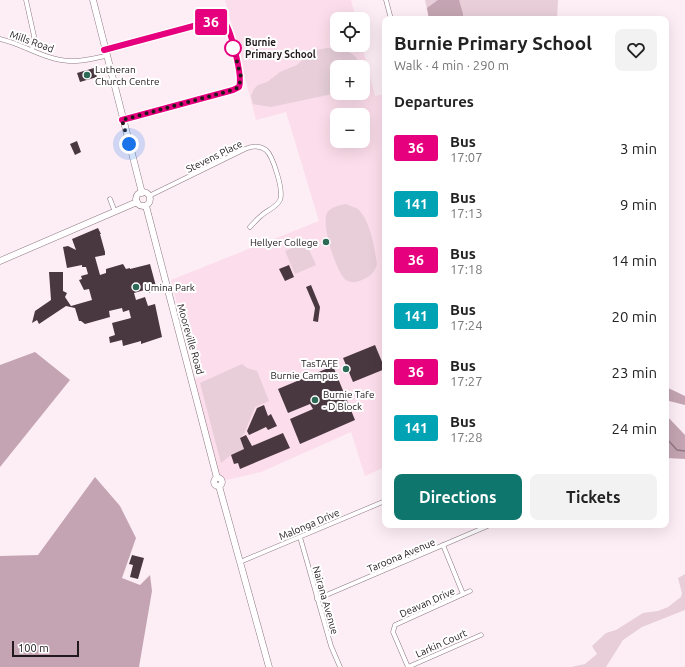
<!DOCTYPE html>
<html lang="en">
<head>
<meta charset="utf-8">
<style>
	:root { --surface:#fff; --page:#f2f2f2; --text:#222; --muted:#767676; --accent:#0f766e }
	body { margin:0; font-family:Ubuntu,sans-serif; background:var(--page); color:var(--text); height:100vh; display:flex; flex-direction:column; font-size:15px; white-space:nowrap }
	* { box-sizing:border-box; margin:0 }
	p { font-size:13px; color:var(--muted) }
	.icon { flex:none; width:22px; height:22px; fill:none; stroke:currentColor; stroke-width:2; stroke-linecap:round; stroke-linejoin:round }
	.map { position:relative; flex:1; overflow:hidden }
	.sheet { position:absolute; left:382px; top:16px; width:287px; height:512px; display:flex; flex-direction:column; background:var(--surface); border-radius:8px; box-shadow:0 4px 16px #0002 }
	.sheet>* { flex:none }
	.badge { padding:0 8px; border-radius:3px; font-size:14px; line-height:26px }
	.fabs { position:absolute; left:330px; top:12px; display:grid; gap:8px }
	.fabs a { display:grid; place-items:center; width:40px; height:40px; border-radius:8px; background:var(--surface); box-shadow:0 4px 16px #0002; font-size:20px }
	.scale { position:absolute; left:12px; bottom:10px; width:67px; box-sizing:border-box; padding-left:4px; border:2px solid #21191c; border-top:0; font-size:11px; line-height:14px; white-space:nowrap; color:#21191c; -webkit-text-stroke:3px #fff; paint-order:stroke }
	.you { position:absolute; width:20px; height:20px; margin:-10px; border:3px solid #fff; border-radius:50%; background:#1a73e8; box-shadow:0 0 0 6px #1a73e833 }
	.map>.badge { position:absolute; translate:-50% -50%; box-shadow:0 0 0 2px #fff }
	h2 { padding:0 12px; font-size:15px; line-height:36px }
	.round { display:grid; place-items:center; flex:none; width:42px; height:42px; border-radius:8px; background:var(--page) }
	.summary { display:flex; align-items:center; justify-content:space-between; height:68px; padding:0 12px }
	h1 { font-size:19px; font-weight:700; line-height:30px }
	.cta { display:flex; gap:8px; margin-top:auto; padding:8px 12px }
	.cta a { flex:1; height:46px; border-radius:8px; background:var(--accent); color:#fff; font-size:16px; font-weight:700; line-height:46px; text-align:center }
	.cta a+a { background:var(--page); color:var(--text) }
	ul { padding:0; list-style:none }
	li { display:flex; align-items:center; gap:12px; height:56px; padding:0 12px }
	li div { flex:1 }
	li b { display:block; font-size:15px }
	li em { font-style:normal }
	li .badge { min-width:44px; font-weight:700; text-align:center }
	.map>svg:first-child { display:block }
</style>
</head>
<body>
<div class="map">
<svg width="685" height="667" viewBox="0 0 685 667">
	<rect width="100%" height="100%" fill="#fdeef5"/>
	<path fill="#fcddeb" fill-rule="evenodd" d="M 225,0 L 351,0 L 356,19 L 337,19 L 337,45 L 362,45 L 375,96 L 385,94 L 385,467 L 365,476 L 351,432 L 261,472 L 222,481 L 218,478 L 192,380 L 209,374 L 201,372 L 187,343 L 171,280 L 319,221 L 286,112 L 256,120 ZM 337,67 L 363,67 L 363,93 L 337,93 ZM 337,115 L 363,115 L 363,141 L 337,141 Z"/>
	<g fill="#e7ced9">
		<path d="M 425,0 L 558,0 L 557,19 L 429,19 Z"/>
		<path d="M 327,48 C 341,49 357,50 360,67 L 337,67 L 337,93 L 271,107 L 253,104 L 251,96 L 254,89 L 258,85 L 267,82 L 280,72 L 297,65 L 311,51 Z"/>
		<path d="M 346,204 C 349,206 355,207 358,209 C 371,222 374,247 377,264 C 375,271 371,276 364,279 C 358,282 352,284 346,280 C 336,272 321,225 327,213 C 331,207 339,205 346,204 Z"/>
		<path d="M 306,243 L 316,265 L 295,274 L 285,251 Z"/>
		<path d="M 242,364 L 247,368 L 257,371 L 269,401 L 255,407 L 244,434 L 240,438 L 244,449 L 231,455 L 221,463 L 200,383 Z"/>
		<path d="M 685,574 L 685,610 L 642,627 L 623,640 L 606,667 L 571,667 L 585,664 L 597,654 L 592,646 L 606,633 L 616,630 L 643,613 L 658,611 L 668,607 L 681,597 L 682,593 L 678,578 Z"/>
	</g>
	<g fill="#c4a4b2">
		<path d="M 438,0 L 459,0 L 463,14 L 463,19 L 429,19 L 427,8 Z"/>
		<path d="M 35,352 L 70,380 L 0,467 L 0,365 Z"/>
		<path d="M 666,387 L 685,396 L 685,405 L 669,401 L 666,403 Z"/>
		<path d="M 666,415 L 685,435 L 685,459 L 667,458 Z"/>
		<path d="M 95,477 L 120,506 L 136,538 L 122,578 L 140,585 L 150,575 L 152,591 L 139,667 L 0,667 L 0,556 L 38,555 Z"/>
	</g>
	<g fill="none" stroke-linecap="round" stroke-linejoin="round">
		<path stroke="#917883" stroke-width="1.5" d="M 666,438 L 677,450 L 685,451"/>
	</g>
	<g fill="#4a3840">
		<path d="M 94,68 L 97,77 L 80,82 L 77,73 Z"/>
		<path d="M 77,141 L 81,152 L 75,155 L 70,144 Z"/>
		<path d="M 98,228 L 101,234 L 100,234 L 105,252 L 105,255 L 95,257 L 100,275 L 106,273 L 106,269 L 123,264 L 126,269 L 130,268 L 130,269 L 150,264 L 157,290 L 149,293 L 148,289 L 134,293 L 136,300 L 145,297 L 148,306 L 155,304 L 162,337 L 141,344 L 141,341 L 123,346 L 122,340 L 110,343 L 109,337 L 115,335 L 112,323 L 131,318 L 129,310 L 123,312 L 122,308 L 109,311 L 110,317 L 85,324 L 81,321 L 79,321 L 75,308 L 66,306 L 39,324 L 37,320 L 32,323 L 35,311 L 51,300 L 49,272 L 63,272 L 63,291 L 67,293 L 65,297 L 71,306 L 92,300 L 89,289 L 84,290 L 79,280 L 82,279 L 81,276 L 88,274 L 86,267 L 82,267 L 82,265 L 67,268 L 63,247 L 68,246 L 76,250 L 72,239 Z"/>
		<path d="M 289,265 L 294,277 L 285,281 L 279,269 Z"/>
		<path d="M 311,285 L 320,307 L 318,322 L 313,321 L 315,308 L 306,287 Z"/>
		<path d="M 375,345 L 385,369 L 353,382 L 343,358 Z"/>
		<path d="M 333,366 L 355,420 L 300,444 L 290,419 L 313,409 L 310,404 L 288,413 L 278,389 Z"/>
		<path d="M 264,405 L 268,416 L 271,414 L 277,426 L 268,430 L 266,427 L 249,435 L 247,431 L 257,408 Z"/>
		<path d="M 283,433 L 290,448 L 240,469 L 238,463 L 234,464 L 231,455 L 244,449 L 240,438 L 246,435 L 252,446 Z"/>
		<path d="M 132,555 L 144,558 L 138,579 L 130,577 L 133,565 L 129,564 Z"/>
	</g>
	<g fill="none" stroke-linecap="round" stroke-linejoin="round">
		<g stroke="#8d7881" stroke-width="5">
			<g id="street">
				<path d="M 26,0 L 34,36 L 32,50"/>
				<path d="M 386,0 L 391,19"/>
				<path d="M 0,39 C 23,44 45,60 69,61 C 81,62 94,58 106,56"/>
				<path d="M 105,50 L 220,20 L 224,21 C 231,30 243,77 239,87 L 233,90 L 122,120"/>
				<path d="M 149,196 L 245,149 C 252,146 259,145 266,150 C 273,156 284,191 280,200 C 276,208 267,210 261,216 C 257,219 254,223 250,227"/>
				<path d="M 110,199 L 115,212"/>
				<path d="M 300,537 L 331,646 L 340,667"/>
				<path d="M 443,545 L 463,594"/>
				<path d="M 240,562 L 385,501"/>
				<path d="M 317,599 L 490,525"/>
				<path d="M 408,667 L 393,632 L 395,625 L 470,591"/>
				<path d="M 408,667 L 481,635"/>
			</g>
		</g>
		<g stroke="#8d7881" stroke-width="7">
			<g id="secondary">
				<path d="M 93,0 L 142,193"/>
				<circle cx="143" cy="199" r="7"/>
				<path d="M 146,206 L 217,478"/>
				<path d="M 0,261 L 137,202"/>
				<circle cx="218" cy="482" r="4"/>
				<path d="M 219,486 L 269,667"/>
			</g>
		</g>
		<use href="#street" stroke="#fff" stroke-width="4"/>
		<use href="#secondary" stroke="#fff" stroke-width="6"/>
	</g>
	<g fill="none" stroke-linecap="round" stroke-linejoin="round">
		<g stroke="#fff" stroke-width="9">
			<path id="line" d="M 104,50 L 216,20 L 224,21 C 231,30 243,77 239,87 L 233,90 L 122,120"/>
		</g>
		<use href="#line" stroke="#e6007e" stroke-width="6"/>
		<path stroke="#21191c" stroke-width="4" stroke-dasharray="0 7.2" d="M 129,144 L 122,120 L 233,90 L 239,87 L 241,77 L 232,43 L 233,48"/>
	</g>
	<circle fill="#fff" stroke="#e6007e" stroke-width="2" cx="233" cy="48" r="8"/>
	<g fill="#2e6b57" stroke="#fff" stroke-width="1.5">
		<circle cx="87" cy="75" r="4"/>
		<circle cx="326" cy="242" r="4"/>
		<circle cx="136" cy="287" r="4"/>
		<circle cx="346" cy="369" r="4"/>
		<circle cx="315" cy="400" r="4"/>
	</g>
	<g text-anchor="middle" stroke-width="4" stroke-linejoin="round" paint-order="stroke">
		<g font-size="10" fill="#21191c" stroke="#fff">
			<text transform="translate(32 41) rotate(20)" y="4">Mills Road</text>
			<text transform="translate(214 156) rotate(-26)" y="4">Stevens Place</text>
			<text transform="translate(191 339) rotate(74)" y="4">Mooreville Road</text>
			<text transform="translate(309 524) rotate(-23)" y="4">Malonga Drive</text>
			<text transform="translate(401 555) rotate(-23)" y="4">Taroona Avenue</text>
			<text transform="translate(326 600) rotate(74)" y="4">Nairana Avenue</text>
			<text transform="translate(427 602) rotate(-24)" y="4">Deavan Drive</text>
			<text transform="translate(441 643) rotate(-24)" y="4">Larkin Court</text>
		</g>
		<g font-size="10" font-weight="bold" fill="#21191c" stroke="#fff" text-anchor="start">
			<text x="245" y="46">Burnie<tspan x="245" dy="12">Primary School</tspan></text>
		</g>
		<g font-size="10" fill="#21191c" stroke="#fff" text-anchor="start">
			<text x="95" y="73">Lutheran<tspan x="95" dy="12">Church Centre</tspan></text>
			<text x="318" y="246" text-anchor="end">Hellyer College</text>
			<text x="144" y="291">Umina Park</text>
			<text x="338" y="367" text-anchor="end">TasTAFE<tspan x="338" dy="12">Burnie Campus</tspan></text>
			<text x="323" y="398">Burnie Tafe<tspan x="323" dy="12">- D Block</tspan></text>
		</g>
	</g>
</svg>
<div class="fabs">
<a><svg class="icon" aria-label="locate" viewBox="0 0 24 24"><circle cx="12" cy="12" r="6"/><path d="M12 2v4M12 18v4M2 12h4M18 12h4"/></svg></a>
<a>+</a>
<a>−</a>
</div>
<div class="scale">100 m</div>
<div class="you" style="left:129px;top:144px"></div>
<b class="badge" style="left:211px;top:22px;background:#e6007e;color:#fff">36</b>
<section class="sheet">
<div class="summary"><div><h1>Burnie Primary School</h1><p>Walk · 4 min · 290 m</p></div><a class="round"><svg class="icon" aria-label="heart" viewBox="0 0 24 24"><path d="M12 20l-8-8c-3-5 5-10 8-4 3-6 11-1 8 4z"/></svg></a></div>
<h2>Departures</h2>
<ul>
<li><span class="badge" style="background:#e6007e;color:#fff">36</span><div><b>Bus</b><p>17:07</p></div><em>3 min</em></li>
<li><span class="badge" style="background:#00a3b4;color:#fff">141</span><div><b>Bus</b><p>17:13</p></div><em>9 min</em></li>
<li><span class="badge" style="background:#e6007e;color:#fff">36</span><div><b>Bus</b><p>17:18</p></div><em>14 min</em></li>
<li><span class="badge" style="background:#00a3b4;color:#fff">141</span><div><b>Bus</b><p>17:24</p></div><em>20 min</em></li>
<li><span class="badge" style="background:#e6007e;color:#fff">36</span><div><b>Bus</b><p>17:27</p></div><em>23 min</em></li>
<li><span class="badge" style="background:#00a3b4;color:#fff">141</span><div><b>Bus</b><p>17:28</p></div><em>24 min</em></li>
</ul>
<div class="cta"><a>Directions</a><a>Tickets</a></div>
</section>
</div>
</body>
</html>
